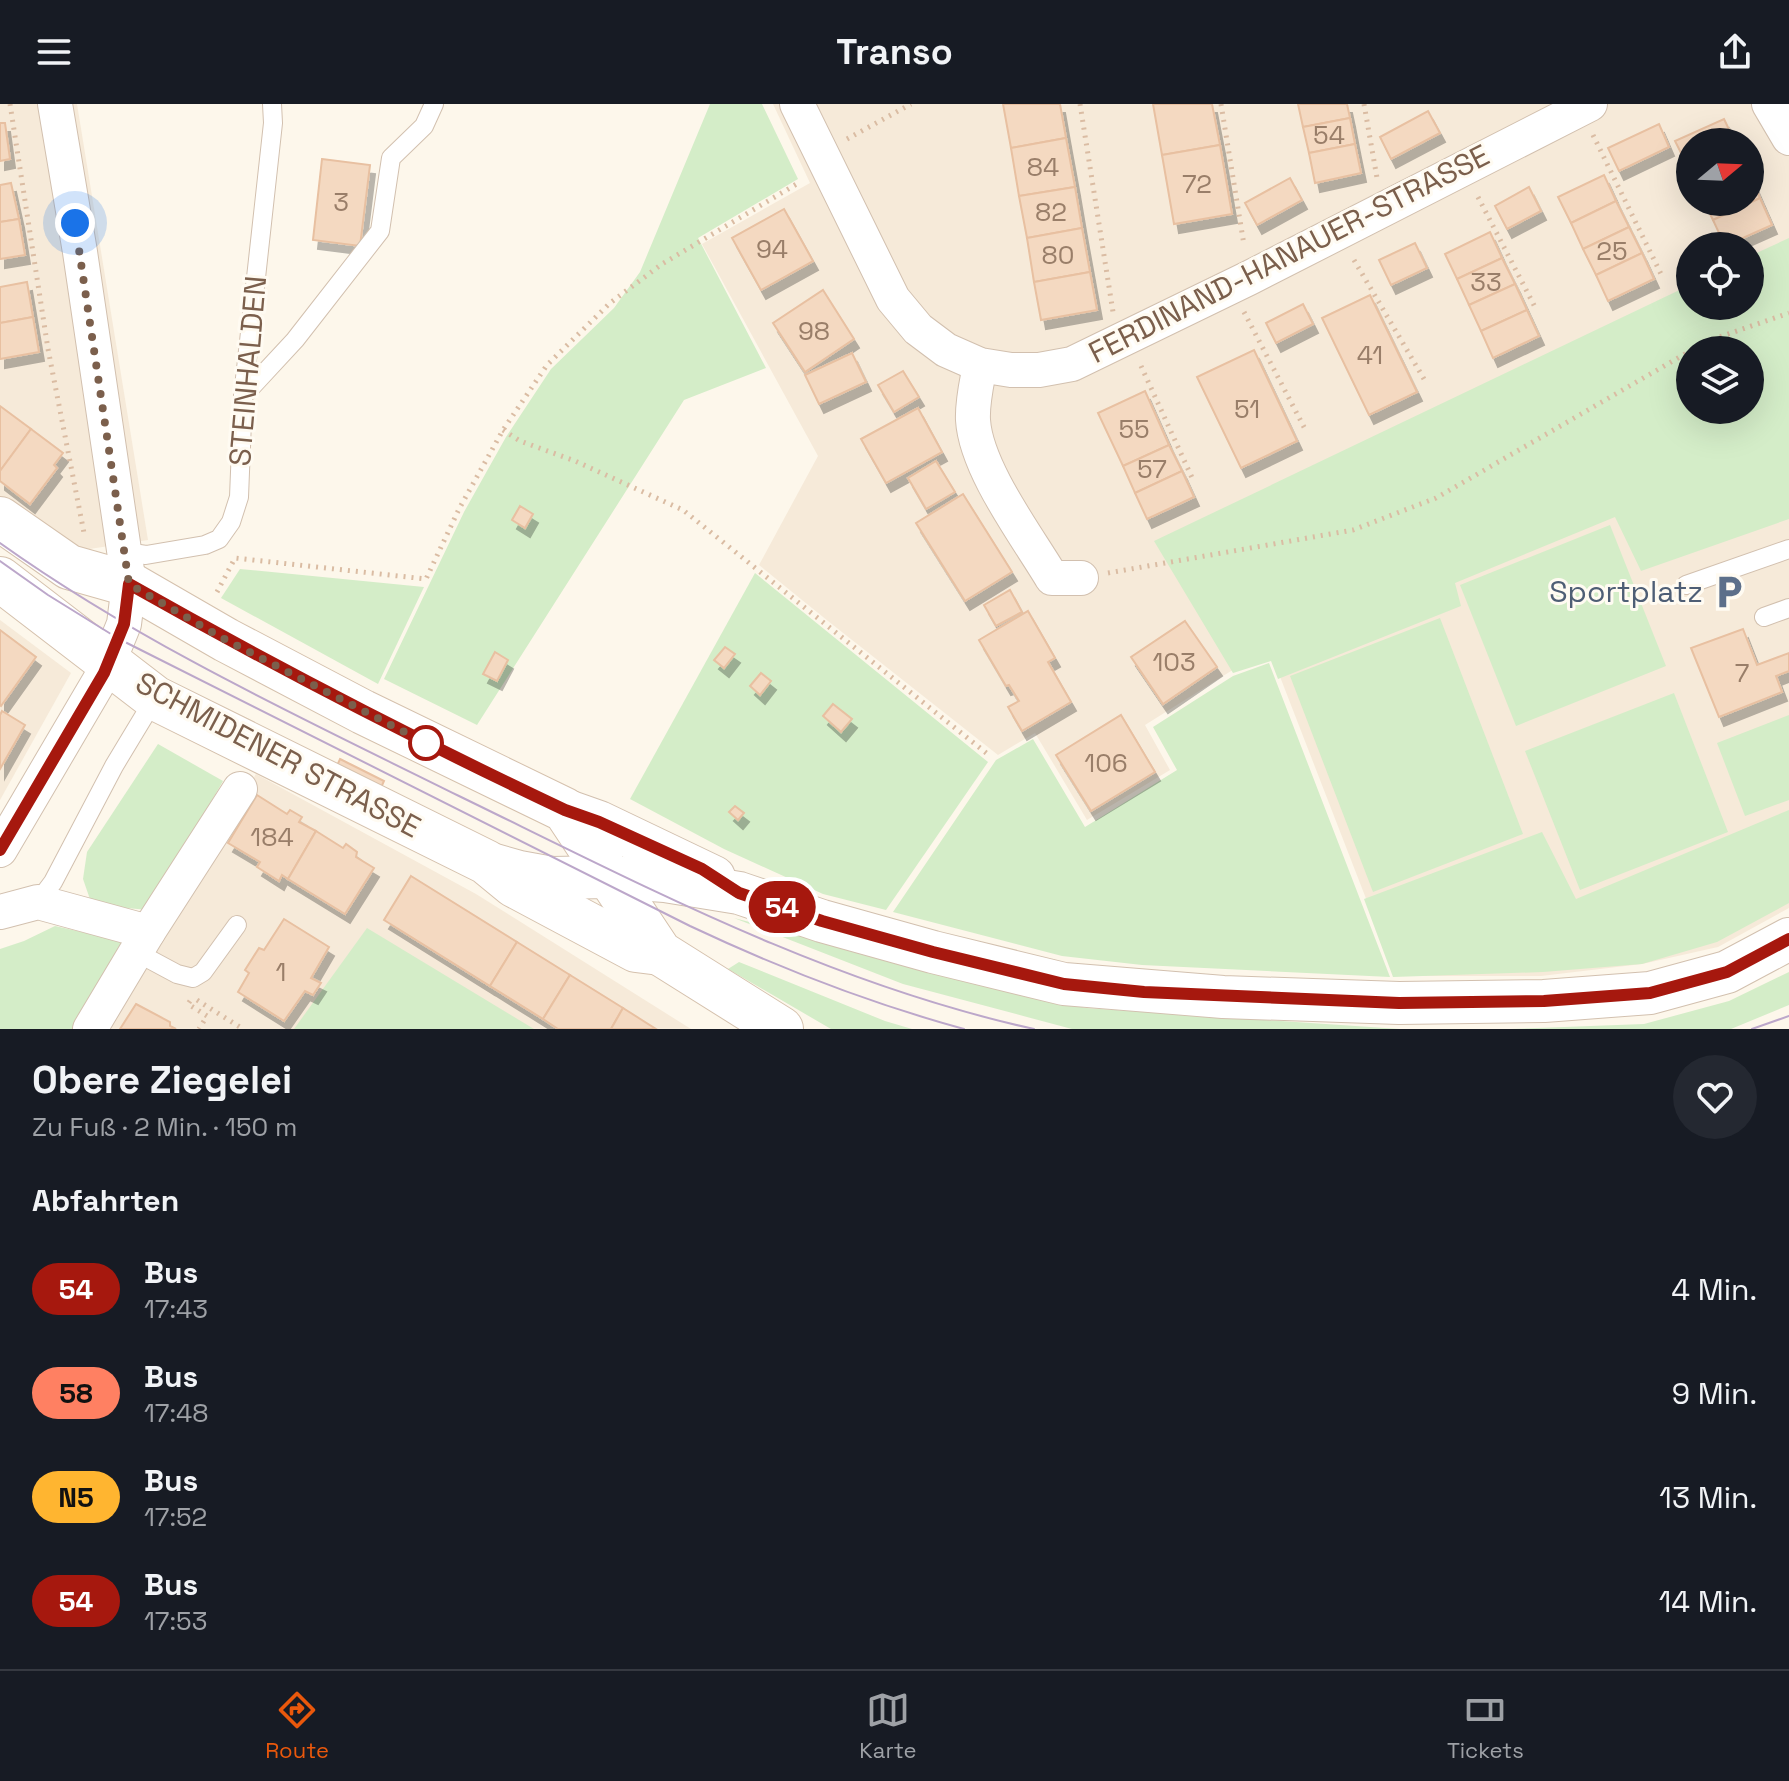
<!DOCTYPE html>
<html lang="de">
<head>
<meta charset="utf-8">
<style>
	:root { --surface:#171b24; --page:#242831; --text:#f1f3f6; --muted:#9ea1a6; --line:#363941; --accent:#ea580c }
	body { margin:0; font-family:"Space Grotesk",sans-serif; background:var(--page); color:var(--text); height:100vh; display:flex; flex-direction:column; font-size:30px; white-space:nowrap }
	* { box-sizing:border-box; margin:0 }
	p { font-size:26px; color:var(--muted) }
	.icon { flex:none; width:44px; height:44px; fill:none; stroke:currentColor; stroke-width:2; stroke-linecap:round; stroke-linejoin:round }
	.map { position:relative; height:925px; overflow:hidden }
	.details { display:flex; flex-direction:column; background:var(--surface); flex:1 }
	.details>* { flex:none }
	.badge { padding:0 16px; border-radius:26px; font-size:28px; line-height:52px }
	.needle { width:52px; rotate:71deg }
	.fabs { position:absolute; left:1676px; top:24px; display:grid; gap:16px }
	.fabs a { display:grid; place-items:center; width:88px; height:88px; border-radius:50%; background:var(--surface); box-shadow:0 8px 32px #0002; font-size:40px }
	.you { position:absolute; width:40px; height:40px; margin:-20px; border:6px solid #fff; border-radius:50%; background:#1a73e8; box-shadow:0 0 0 12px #1a73e833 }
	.map>.badge { position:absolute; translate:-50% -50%; box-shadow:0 0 0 4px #fff }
	h2 { padding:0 32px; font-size:30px; line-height:72px }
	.round { display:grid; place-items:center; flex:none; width:84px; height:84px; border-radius:42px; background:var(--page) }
	.summary { display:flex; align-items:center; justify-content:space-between; height:136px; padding:0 32px }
	h1 { font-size:38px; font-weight:600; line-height:60px }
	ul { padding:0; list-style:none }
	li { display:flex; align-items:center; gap:24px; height:104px; padding:0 32px }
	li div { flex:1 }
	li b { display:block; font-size:30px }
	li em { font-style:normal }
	li .badge { min-width:88px; font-weight:700; text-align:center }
	header { display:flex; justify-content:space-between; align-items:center; height:104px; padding:0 32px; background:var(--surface); font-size:36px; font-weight:600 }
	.dock { display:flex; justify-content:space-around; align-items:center; height:112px; border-top:2px solid var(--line); background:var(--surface); font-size:22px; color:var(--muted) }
	.dock a { display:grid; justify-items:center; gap:4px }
	.dock .current { color:var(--accent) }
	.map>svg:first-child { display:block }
</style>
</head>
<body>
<header><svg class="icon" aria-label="menu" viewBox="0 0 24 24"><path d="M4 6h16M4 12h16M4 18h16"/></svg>Transo<svg class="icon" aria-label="share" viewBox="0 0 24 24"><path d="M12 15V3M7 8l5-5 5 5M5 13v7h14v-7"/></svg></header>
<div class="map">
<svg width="1789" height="925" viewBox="0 0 1789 925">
	<defs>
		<filter id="shadow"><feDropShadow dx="5" dy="9" stdDeviation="0" flood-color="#0004"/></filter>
	</defs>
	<rect width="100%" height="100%" fill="#fdf7eb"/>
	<g fill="#f6ead9" fill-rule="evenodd">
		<path d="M 0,0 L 77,0 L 148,436 L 70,448 L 0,398 Z"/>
		<path d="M 773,0 L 1789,0 L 1789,804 L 1718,843 L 1642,860 L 1541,872 L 1396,872 L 1272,552 L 1231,567 L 1145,621 L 1170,666 L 1087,716 L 1035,629 L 998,651 L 828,517 L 759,461 L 818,352 L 702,140 L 810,79 ZM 1690,38 L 1750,38 L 1750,98 L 1690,98 ZM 1690,142 L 1750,142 L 1750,202 L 1690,202 ZM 1690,246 L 1750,246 L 1750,306 L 1690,306 Z"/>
		<path d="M 0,516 L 71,569 L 0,696 Z"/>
		<path d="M 256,670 L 476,790 L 691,925 L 105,925 L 160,827 Z"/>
	</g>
	<g fill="#d4edc8" fill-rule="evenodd">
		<path d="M 710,0 L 762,0 L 798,75 L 698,134 L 766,264 L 684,296 L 477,621 L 384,575 L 464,408 L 506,333 L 551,265 L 614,204 L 640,168 Z"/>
		<path d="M 1789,134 L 1789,415 L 1641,467 L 1615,413 L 1455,479 L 1461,502 L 1278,575 L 1271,557 L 1233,569 L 1154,437 L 1690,181 L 1690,202 L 1750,202 L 1750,152 ZM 1690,246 L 1750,246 L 1750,306 L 1690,306 Z"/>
		<path d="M 1610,421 L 1666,562 L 1516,622 L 1460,481 Z"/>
		<path d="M 240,465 L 424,483 L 378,580 L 221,494 Z"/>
		<path d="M 755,469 L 988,658 L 886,806 L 823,790 L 724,745 L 630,695 Z"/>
		<path d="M 1440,514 L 1523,730 L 1373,788 L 1290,572 Z"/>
		<path d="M 1269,559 L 1390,873 L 1142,861 L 1062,852 L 893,808 L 996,656 L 1033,635 L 1085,723 L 1177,666 L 1153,623 L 1233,572 Z"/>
		<path d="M 1674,589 L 1728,728 L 1580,786 L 1525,647 Z"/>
		<path d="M 1789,611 L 1789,696 L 1745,712 L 1717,639 Z"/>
		<path d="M 158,640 L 223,677 L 149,806 L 92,801 L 83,775 L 87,748 Z"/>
		<path d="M 1789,706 L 1789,799 L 1717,838 L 1642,860 L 1543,868 L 1393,873 L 1364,795 L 1542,728 L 1576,795 Z"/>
		<path d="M 734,814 L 1086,904 L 1400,925 L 1072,925 L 903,880 Z"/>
		<path d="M 55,822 L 121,837 L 123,851 L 82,925 L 0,925 L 0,845 L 24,837 Z"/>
		<path d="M 367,824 L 534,925 L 294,925 Z"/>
		<path d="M 739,858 L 885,917 L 912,925 L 831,925 L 728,865 Z"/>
		<path d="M 1789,868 L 1789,901 L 1731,925 L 1510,925 L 1644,920 L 1729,897 Z"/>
	</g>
	<g fill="#f4d9c1" stroke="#e8c0a1" stroke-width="2" filter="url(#shadow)">
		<path d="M 1003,0 L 1060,0 L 1066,34 L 1011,44 Z"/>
		<path d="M 1153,0 L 1212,0 L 1220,41 L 1162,51 Z"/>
		<path d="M 1298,0 L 1347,0 L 1350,14 L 1303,23 Z"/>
		<path d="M 1428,7 L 1440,29 L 1391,55 L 1380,33 Z"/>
		<path d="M 1350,14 L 1355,40 L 1309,49 L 1303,23 Z"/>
		<path d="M 1724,15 L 1735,38 L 1690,38 L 1690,62 L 1688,63 L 1675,37 Z"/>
		<path d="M 0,19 L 5,19 L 10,55 L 0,57 Z"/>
		<path d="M 1659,20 L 1669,43 L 1619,67 L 1608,44 Z"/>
		<path d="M 1066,34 L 1075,83 L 1019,92 L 1011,44 Z"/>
		<path d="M 1355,40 L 1361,69 L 1315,79 L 1309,49 Z"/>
		<path d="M 1220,41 L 1232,110 L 1174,120 L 1162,51 Z"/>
		<path d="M 322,55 L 370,61 L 360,142 L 313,136 Z"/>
		<path d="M 1604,71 L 1616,97 L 1571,119 L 1558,93 Z"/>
		<path d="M 1750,71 L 1760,94 L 1713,116 L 1704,98 L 1750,98 Z"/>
		<path d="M 1290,74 L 1302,96 L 1257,121 L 1245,99 Z"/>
		<path d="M 11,79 L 19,115 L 0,118 L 0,81 Z"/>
		<path d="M 1075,83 L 1082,124 L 1027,134 L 1019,92 Z"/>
		<path d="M 1529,83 L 1541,107 L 1507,125 L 1495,102 Z"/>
		<path d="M 1760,94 L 1772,121 L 1725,142 L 1713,116 Z"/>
		<path d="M 1616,97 L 1629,123 L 1583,145 L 1571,119 Z"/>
		<path d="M 784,105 L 813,157 L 761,186 L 732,134 Z"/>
		<path d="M 19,115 L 25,151 L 0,155 L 0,118 Z"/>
		<path d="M 1629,123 L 1642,149 L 1596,171 L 1583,145 Z"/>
		<path d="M 1082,124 L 1090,168 L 1034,178 L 1027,134 Z"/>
		<path d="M 1490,128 L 1502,154 L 1457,175 L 1445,150 Z"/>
		<path d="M 1415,139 L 1427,164 L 1391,181 L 1379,156 Z"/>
		<path d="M 1642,149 L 1654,175 L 1608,197 L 1596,171 Z"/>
		<path d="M 1502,154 L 1515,180 L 1469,201 L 1457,175 Z"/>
		<path d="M 1090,168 L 1097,206 L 1041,216 L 1034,178 Z"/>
		<path d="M 27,178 L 33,213 L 0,219 L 0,183 Z"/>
		<path d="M 1515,180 L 1527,206 L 1481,227 L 1469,201 Z"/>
		<path d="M 823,186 L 854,235 L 805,268 L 773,219 Z"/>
		<path d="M 1370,191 L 1417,288 L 1369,311 L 1322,214 Z"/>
		<path d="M 1303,200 L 1313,220 L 1276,239 L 1266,219 Z"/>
		<path d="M 1527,206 L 1539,232 L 1493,254 L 1481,227 Z"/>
		<path d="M 33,213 L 39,248 L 0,255 L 0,219 Z"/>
		<path d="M 1254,246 L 1297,337 L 1241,364 L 1197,273 Z"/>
		<path d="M 852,249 L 866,278 L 819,300 L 805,271 Z"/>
		<path d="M 903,267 L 919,293 L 894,308 L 878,281 Z"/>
		<path d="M 1145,287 L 1169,341 L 1123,362 L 1098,309 Z"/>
		<path d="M 0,302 L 31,325 L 0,367 Z"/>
		<path d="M 918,304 L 942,348 L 886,379 L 861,335 Z"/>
		<path d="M 31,325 L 63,349 L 54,361 L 57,364 L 30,400 L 0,377 L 0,367 Z"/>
		<path d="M 1169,341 L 1182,367 L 1135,389 L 1123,362 Z"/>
		<path d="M 936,357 L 955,388 L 926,405 L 908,374 Z"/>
		<path d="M 1182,367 L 1194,393 L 1147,415 L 1135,389 Z"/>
		<path d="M 963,390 L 1012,468 L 965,497 L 916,419 Z"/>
		<path d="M 520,402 L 533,410 L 525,424 L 512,416 Z"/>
		<path d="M 1010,486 L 1022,508 L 996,522 L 984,501 Z"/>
		<path d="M 1028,507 L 1055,554 L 1048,558 L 1071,598 L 1022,627 L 1008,603 L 1019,597 L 1009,581 L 1006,582 L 979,536 Z"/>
		<path d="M 1185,517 L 1217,563 L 1163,600 L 1131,553 Z"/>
		<path d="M 1743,525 L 1757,561 L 1789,549 L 1789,567 L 1776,572 L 1782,588 L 1719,613 L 1691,544 Z"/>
		<path d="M 0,526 L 36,553 L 1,602 L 0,601 Z"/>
		<path d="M 725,543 L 735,550 L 724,564 L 714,556 Z"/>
		<path d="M 495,548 L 508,556 L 497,577 L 483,570 Z"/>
		<path d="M 761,569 L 771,577 L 760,591 L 750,582 Z"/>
		<path d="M 833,600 L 852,615 L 841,628 L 823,612 Z"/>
		<path d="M 2,607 L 25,621 L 0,665 L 0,611 Z"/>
		<path d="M 1121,611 L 1155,668 L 1091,707 L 1056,651 Z"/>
		<path d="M 340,655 L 384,677 L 380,686 L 336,664 Z"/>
		<path d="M 257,691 L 287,710 L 290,706 L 302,713 L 299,718 L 316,727 L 288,775 L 282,771 L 279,777 L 257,763 L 260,758 L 228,739 Z"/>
		<path d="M 735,702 L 744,709 L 738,716 L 729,708 Z"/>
		<path d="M 316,727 L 343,744 L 346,740 L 357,748 L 356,753 L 374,764 L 345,810 L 288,775 Z"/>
		<path d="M 411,772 L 517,838 L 490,882 L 384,816 Z"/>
		<path d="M 284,815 L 329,843 L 311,874 L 321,879 L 313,891 L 305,887 L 284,917 L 238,888 L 249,869 L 245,866 L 259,844 L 264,846 Z"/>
		<path d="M 517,838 L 570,871 L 543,915 L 490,882 Z"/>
		<path d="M 570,871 L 623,904 L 611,925 L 558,925 L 543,915 Z"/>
		<path d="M 136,900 L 170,918 L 170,922 L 176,925 L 120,925 Z"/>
		<path d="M 623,904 L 656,925 L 611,925 Z"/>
	</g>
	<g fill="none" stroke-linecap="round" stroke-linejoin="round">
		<g stroke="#d2c0af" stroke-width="20">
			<g id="service">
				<path d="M 243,292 L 295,236 L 380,127 L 391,54 L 424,22 L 434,0"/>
				<path d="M 126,448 L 146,451 L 205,441 L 219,435 L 231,418 L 239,393 L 243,292 L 273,19 L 272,0"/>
				<path d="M 1686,481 L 1789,445"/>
				<path d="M 1764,513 L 1789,504"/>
				<path d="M 38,798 L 53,778 L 114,662 L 155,594"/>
				<path d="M 136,848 L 177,870 L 193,874 L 203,868 L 237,821"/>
			</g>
		</g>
		<g stroke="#d2c0af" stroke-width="36">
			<g id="minor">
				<path d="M 797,0 L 893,195 L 918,225 L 946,246 L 980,261 L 1011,266 L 1039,266 L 1072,260 L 1249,174 L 1590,0"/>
				<path d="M 1769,0 L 1789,34"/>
				<path d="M 980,261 C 977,278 972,298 973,316 C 976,365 1027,432 1052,474 L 1081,474"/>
				<path d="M 0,746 L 104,569 L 124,520 L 129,480 L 80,148 L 55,0"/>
				<path d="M 0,808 L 38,798 L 148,828"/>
				<path d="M 90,925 L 148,828 L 240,685"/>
			</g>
		</g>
		<g stroke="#d2c0af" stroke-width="44">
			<g id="tertiary">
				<path d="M 565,706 L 599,718 L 714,773"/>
				<path d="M 491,760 L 519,768 L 552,774 L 608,773 L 665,777 L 739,789 L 822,817 L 933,848 L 1064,880 L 1223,893 L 1399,899 L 1544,897 L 1650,889 L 1727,868 L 1789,835"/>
			</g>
		</g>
		<g stroke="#d5c1ad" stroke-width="46">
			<g id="secondary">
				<path d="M 0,415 L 69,463 L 129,480 L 226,536 L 363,608 L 565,706 L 660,849 L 781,925"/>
				<path d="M 0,475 L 155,594 L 486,758 L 514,781 L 636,846 L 660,849"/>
			</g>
		</g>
		<g stroke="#dabca3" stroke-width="5" stroke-dasharray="2 6" stroke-linecap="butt">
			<path d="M 10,0 L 48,245 L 84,429"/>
			<path d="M 1080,0 L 1113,208"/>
			<path d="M 1221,0 L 1244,141"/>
			<path d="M 1364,0 L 1377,74"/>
			<path d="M 1593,31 L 1661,170"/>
			<path d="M 847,35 L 911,0"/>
			<path d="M 1478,93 L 1536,205"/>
			<path d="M 1354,156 L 1424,275"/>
			<path d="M 1244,208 L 1305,325"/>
			<path d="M 1691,246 L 1705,238 L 1789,209"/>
			<path d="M 1141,262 L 1194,378"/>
			<path d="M 503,326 L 520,337 L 575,357 L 683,406 L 990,652"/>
			<path d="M 1108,469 L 1353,426 L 1436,394 L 1690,247"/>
			<path d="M 217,488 L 235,454 L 426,475 L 459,405 L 503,326 L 547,261 L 610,199 L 662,160 L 800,78"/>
			<path d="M 197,896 L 243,925"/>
			<path d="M 190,897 L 188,900 L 207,912 L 199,925"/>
		</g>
		<use href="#service" stroke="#fff" stroke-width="18"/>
		<use href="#minor" stroke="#fff" stroke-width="34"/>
		<use href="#tertiary" stroke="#fff" stroke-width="42"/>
		<use href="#secondary" stroke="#fff" stroke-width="44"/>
		<g stroke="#bca7ca" stroke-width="2">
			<path d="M 0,439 C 143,541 302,614 459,692 C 646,783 829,880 1034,925"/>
			<path d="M 0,457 L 48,491 L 119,535 L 690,822 C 779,864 869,899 964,925"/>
			<path d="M 1752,925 L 1789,912"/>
		</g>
	</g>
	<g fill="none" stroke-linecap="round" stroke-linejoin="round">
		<g stroke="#fff" stroke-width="18">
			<path id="line" d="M 0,746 L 104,569 L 124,520 L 129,480 C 272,561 417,636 565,706 L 599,718 L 702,765 L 739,789 L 822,817 L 933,848 L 1064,880 L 1144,888 L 1399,899 L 1544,897 L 1650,889 L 1727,868 L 1789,835"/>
		</g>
		<use href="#line" stroke="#a6180e" stroke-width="12"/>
		<path stroke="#7b5f4c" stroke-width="8" stroke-dasharray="0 14.4" d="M 75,119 L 129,480 L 226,536 L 426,639"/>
	</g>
	<defs>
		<g id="parking-bare" transform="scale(2.76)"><path d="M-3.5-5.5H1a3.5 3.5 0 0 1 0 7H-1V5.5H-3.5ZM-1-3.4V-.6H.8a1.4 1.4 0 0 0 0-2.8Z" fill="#5c6f8a" stroke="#fffbf2" stroke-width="2.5" paint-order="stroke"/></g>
	</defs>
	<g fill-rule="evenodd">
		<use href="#parking-bare" x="1729" y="488"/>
	</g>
	<circle fill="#fff" stroke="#a6180e" stroke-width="4" cx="426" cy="639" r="16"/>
	<g text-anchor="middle" stroke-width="6" stroke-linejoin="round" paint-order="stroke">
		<g font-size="26" fill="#997e69">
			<text x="1329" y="40">54</text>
			<text x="1043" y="72">84</text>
			<text x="1197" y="89">72</text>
			<text x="341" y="107">3</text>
			<text x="1051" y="117">82</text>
			<text x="772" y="154">94</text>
			<text x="1612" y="156">25</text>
			<text x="1058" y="160">80</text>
			<text x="1486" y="187">33</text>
			<text x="814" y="236">98</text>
			<text x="1370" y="260">41</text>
			<text x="1247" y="314">51</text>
			<text x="1134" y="334">55</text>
			<text x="1152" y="374">57</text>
			<text x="1174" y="567">103</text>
			<text x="1742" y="578">7</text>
			<text x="1106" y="668">106</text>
			<text x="272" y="742">184</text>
			<text x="281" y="877">1</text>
		</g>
		<g font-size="30" fill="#7b5f4c" stroke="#fffbf2">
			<text transform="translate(1289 150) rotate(-27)" y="10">FERDINAND-HANAUER-STRASSE</text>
			<text transform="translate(248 267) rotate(-85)" y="10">STEINHALDEN</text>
			<text transform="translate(278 651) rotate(28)" y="10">SCHMIDENER STRASSE</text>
		</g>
		<g font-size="30" fill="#4e5e75" stroke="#fffbf2" text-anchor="end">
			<text x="1703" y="498">Sportplatz</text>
		</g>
	</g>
</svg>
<div class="fabs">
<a><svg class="needle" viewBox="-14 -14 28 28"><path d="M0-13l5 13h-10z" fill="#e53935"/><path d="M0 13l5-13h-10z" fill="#9ea1a6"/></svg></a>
<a><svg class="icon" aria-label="locate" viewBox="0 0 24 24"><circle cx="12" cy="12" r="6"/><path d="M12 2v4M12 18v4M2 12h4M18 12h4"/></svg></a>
<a><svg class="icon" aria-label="layers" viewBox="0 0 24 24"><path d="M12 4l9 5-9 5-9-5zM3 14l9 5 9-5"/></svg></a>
</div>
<div class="you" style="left:75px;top:119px"></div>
<b class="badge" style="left:782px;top:803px;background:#a6180e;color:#fff">54</b>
</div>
<section class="details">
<div class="summary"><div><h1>Obere Ziegelei</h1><p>Zu Fuß · 2 Min. · 150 m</p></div><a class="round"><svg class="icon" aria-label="heart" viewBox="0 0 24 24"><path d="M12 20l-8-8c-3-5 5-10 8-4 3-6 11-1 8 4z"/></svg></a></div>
<h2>Abfahrten</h2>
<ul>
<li><span class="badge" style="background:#a6180e;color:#fff">54</span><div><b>Bus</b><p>17:43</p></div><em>4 Min.</em></li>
<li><span class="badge" style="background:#ff8062;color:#111">58</span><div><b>Bus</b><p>17:48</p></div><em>9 Min.</em></li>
<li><span class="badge" style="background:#ffb530;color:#111">N5</span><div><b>Bus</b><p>17:52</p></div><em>13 Min.</em></li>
<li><span class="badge" style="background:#a6180e;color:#fff">54</span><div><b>Bus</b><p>17:53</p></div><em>14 Min.</em></li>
</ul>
</section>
<nav class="dock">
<a class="current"><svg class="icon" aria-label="directions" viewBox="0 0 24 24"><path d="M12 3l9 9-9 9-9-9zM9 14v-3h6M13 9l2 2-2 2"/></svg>Route</a>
<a><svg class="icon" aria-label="map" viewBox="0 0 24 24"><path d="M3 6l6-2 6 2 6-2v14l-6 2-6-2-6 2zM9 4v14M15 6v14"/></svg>Karte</a>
<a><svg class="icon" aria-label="tickets" viewBox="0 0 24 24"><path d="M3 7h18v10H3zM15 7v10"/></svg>Tickets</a>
</nav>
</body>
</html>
